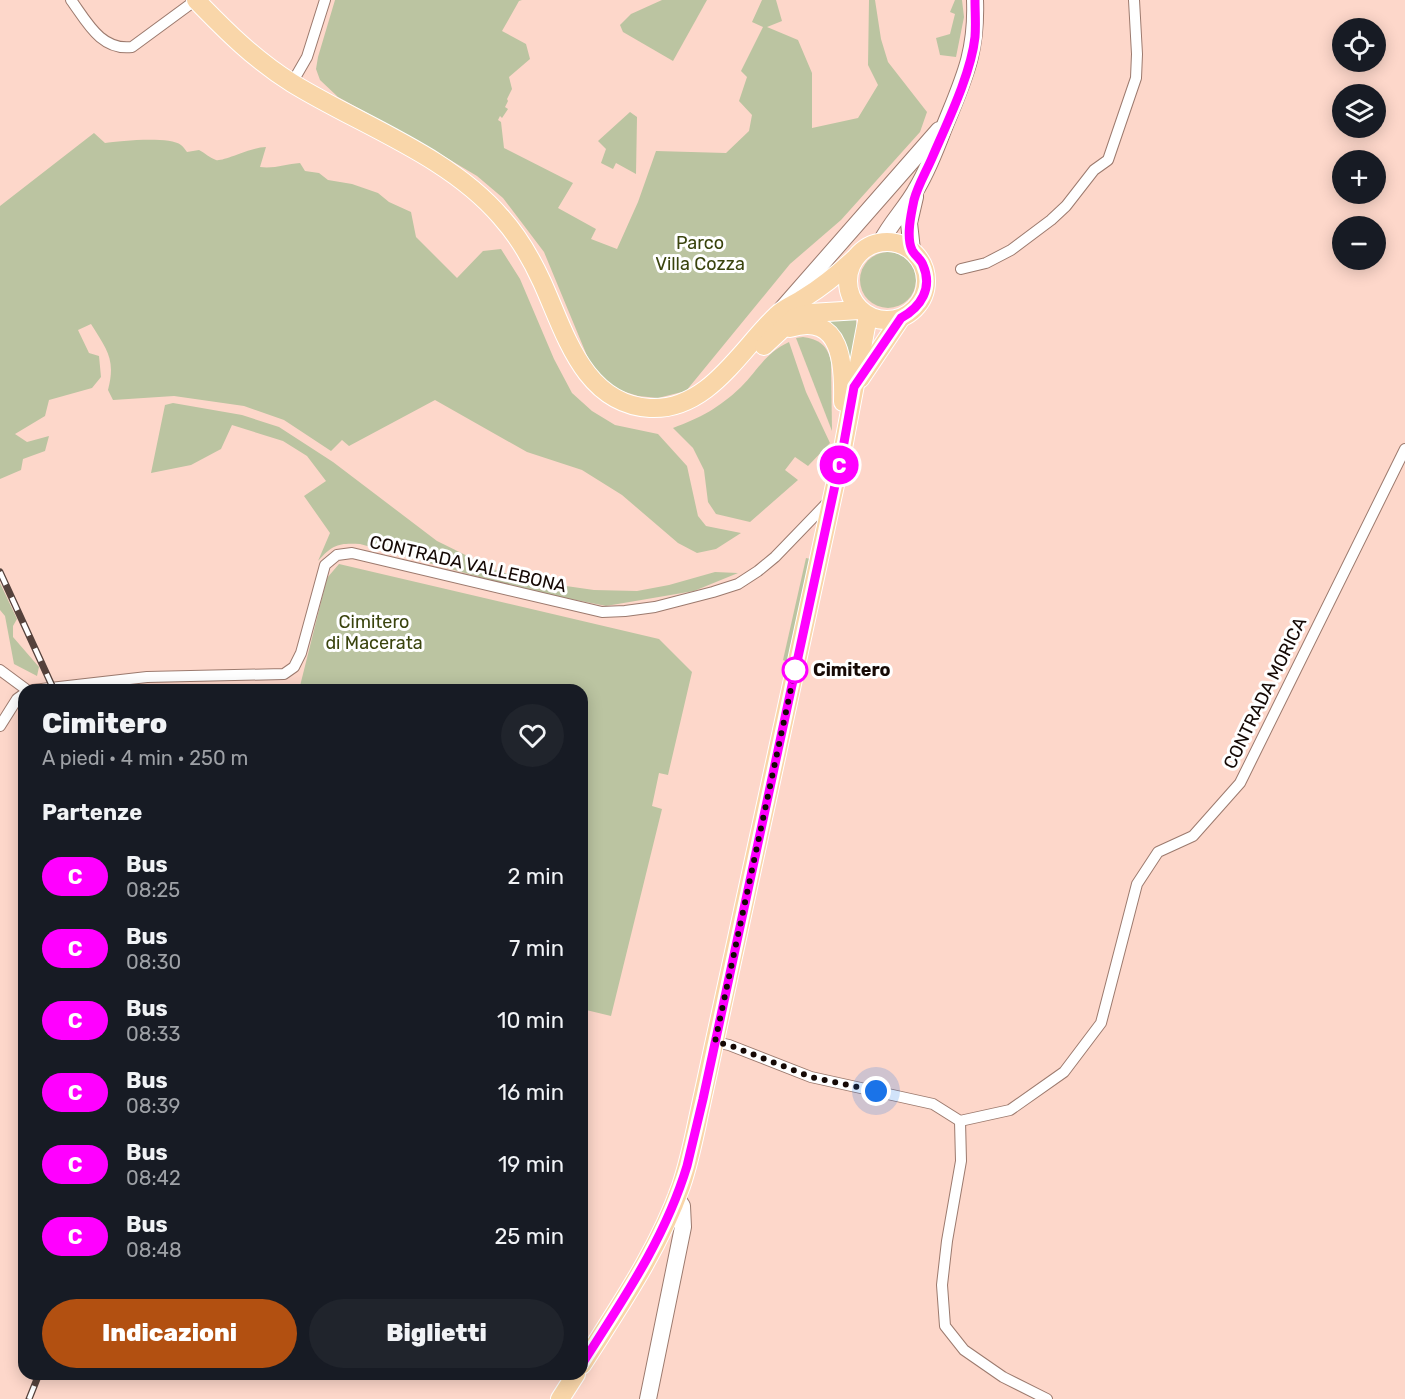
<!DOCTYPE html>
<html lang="it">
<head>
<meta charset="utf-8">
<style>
	:root { --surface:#171b24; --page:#20242c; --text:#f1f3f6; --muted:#9ea1a6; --accent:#b25011 }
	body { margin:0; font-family:Rubik,sans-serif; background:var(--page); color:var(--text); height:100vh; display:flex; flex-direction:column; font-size:22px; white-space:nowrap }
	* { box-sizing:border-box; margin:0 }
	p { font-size:20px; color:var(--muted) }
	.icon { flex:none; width:33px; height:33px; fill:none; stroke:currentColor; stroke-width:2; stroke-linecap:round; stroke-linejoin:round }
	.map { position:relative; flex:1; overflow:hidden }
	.drawer { position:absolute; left:18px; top:684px; width:570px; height:696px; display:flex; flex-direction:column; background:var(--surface); border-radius:18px; box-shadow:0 3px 15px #0003 }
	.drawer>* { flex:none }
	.badge { padding:0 12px; border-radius:20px; font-size:21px; line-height:39px }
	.controls { position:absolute; left:1332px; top:18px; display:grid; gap:12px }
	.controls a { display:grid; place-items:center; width:54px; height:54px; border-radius:50%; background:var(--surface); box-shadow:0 3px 15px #0003; font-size:30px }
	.you { position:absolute; width:30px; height:30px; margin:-15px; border:4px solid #fff; border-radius:50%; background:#1a73e8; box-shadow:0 0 0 9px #1a73e833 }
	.map>.badge { position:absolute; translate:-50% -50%; box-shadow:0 0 0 3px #fff }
	h2 { padding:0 24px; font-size:22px; line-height:54px }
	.round { display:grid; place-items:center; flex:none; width:63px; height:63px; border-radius:32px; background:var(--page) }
	.overview { display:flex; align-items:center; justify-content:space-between; height:102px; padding:0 24px }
	h1 { font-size:28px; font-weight:800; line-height:45px }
	.cta { display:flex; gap:12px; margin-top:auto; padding:12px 24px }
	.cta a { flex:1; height:69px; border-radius:36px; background:var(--accent); color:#fff; font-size:24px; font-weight:800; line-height:69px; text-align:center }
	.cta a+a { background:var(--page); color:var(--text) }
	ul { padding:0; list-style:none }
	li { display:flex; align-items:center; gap:18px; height:72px; padding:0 24px }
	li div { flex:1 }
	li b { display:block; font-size:22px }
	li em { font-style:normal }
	li .badge { min-width:66px; font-weight:700; text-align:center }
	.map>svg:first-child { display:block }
</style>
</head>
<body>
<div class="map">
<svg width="1405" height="1399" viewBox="0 0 1405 1399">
	<rect width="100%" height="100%" fill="#fdd7ca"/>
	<g fill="#bbc4a1">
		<path d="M 335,0 L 522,0 L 519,1 L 502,31 L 526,44 L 530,59 L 509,77 L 512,89 L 507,99 L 508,101 L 505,107 L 508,109 L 502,118 L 500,116 L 498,120 L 501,122 L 504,148 L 573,183 L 558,208 L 596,229 L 591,239 L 617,249 L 638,202 L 656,151 L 726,153 L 749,131 L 752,115 L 739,101 L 747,77 L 741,71 L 763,27 L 752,22 L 762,0 L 776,0 L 782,21 L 767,27 L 798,40 L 812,73 L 812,128 L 858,118 L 878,85 L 868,65 L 869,0 L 875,0 L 881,39 L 888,62 L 927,112 L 920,132 L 841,220 L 790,264 L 686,391 L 658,398 L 638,396 L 619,390 L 605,381 L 590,363 L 544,252 L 503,198 L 477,176 L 420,142 L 338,97 L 320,80 L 316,69 L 318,57 Z"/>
		<path d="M 662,0 L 707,0 L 673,61 L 623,32 L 620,25 L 631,14 Z"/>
		<path d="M 955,0 L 962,0 L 964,17 L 956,57 L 940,55 L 936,38 L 950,34 L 955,14 L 950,12 Z"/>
		<path d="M 630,112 L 637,117 L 636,174 L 616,163 L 613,169 L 601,163 L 606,149 L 598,141 Z"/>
		<path d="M 94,133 L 105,143 C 120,141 169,136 181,145 C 184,147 185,150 187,152 L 199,150 C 205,153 210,158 216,160 C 223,162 251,147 266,147 L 260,167 C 274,169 286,164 300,163 L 305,171 L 319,173 L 328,180 L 352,184 L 378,193 L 389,202 L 411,212 L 416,237 L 457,278 L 483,251 L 501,249 L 520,279 L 554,359 L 572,393 L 592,411 L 615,425 L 658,434 L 687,466 L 698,516 L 706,526 L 741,533 L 716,549 L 697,553 L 678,543 L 622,495 L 582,470 L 527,452 L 435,400 L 349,446 L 342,440 L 331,451 L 284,420 L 244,406 L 174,396 L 113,400 L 108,390 C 116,359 107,350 91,324 L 78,330 L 89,353 L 99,356 L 101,377 L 92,388 L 49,400 L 45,416 L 15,434 L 27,442 L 49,436 L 45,451 L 23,459 L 21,470 L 0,479 L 0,206 Z"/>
		<circle cx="888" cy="280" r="28"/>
		<path d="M 855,316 L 857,326 L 851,361 L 838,337 L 818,322 Z"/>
		<path d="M 803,337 C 819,339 828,346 831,362 L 832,431 L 796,338 Z"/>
		<path d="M 789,342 L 806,392 L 830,443 L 808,466 L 795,457 L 785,470 L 798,480 L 750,522 L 716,514 L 708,502 L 704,470 L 693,448 L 673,428 C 700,418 719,408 741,387 C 758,370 765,353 789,342 Z"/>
		<path d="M 173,403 L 242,415 L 279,427 L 333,462 L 437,541 L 498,571 L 533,581 L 559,585 L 594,590 L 637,591 L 669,585 L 715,572 L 738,573 L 694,591 L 606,606 L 551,595 L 483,578 L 360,544 C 339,543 333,544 318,561 L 330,533 L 304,496 L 326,481 L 307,456 L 283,441 L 232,425 L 221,449 L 191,465 L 151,473 L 165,405 Z"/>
		<path d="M 806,558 L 811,559 L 787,662 L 783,660 Z"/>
		<path d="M 339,564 L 659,639 L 692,672 L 668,775 L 659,773 L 652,806 L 662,809 L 611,1016 L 582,1009 L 582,690 L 299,690 L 327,578 Z"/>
		<path d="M 0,583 L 17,619 L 13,626 L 13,637 L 39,667 L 37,676 L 14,664 L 5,616 L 0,610 Z"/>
	</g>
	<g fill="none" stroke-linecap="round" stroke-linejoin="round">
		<g stroke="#9c7a6e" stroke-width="12">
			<g id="street">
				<path d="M 71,0 C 87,22 101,51 132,47 L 196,0"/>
				<path d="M 292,83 L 307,57 L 325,0"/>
				<path d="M 961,269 L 986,263 L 1011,250 L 1051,220 L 1066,206 L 1094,170 L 1108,160 L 1136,78 L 1137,54 L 1134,0"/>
				<path d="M 0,670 L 27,690"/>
				<path d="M 33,690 L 147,677 L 284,674 L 294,667 L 301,653 L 325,565 L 337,555 L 352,553 L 602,612 L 625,611 L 655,607 L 713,592 L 738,584 L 758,571 L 775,557 L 830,500"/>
				<path d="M 0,726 L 17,699 L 24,694"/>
				<path d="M 715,1042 L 729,1045 L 811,1077 L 933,1104 L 960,1121 L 1010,1110 L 1064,1072 L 1101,1023 L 1137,884 L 1158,852 L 1193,836 L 1240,783 L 1405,449"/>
				<path d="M 960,1121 L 961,1161 L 947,1241 L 942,1285 L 945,1326 L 964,1350 L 1003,1377 L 1047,1399"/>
			</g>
		</g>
		<g stroke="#9c7a6e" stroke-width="18">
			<g id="secondary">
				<path d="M 881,242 C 891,222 907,207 917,188 C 929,168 937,146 945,125 C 964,78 977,52 975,0"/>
				<path d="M 912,250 L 909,223 L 915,197"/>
				<path d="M 782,309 L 939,130"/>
				<path d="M 648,1399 L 683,1227 L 682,1206 L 676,1197"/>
			</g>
		</g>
		<g stroke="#fff" stroke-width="20">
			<g id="primary">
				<path d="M 196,0 C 226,31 255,60 292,83 C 360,125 448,155 501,217 C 518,236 531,258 542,282 C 565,332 583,404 650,408 C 708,411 740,350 777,315 C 784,308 795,304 804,298 C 822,287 838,274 854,259"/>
				<circle cx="887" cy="281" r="39"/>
				<path d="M 790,328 C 842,312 844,365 843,402"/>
				<path d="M 764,346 L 794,318 L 810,313 L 860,310"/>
				<path d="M 860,379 L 901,318"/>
				<path d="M 582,1365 C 618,1308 658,1251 681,1186 C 689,1163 694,1138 699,1114 L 843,448 L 868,316"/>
				<path d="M 560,1399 L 576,1374"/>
			</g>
		</g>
		<use href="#street" stroke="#fff" stroke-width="10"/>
		<use href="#secondary" stroke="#fff" stroke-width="16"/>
		<use href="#primary" stroke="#f9d6a9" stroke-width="18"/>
		<g stroke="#55423c" stroke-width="7">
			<g id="rail">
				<path d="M 0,572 L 54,690"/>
				<path d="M 29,1399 L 39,1374"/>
			</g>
		</g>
		<use href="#rail" stroke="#fff" stroke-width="4.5" stroke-dasharray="14" stroke-linecap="butt"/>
	</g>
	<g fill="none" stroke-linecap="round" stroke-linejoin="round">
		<g stroke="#fff" stroke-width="14">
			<path id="line" d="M 582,1364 C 622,1301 665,1239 687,1166 L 703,1099 L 843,448 L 854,387 L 901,318 C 921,307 933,288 923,265 C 921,259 915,256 912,250 C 906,237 911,214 914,200 C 918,185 926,172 932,158 C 947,123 971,74 975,37 C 976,25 975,12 975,0"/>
		</g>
		<use href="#line" stroke="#f0f" stroke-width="9"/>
		<path stroke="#150905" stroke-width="6" stroke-dasharray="0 10.8" d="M 795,670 L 715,1042 L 729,1045 L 811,1077 L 876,1091"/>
	</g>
	<circle fill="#fff" stroke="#f0f" stroke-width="3" cx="795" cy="670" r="12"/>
	<g text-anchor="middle" stroke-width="6" stroke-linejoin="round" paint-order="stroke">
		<g font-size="18" fill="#3a440e" stroke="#fff">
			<text x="700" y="249">Parco<tspan x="700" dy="21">Villa Cozza</tspan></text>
			<text x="374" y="628">Cimitero<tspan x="374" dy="21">di Macerata</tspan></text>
		</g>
		<g font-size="18" fill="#150905" stroke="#fff">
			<text transform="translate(468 564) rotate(13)" y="6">CONTRADA VALLEBONA</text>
			<text transform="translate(1265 693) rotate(-64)" y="6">CONTRADA MORICA</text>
		</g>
		<g font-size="18" font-weight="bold" fill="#150905" stroke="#fff" text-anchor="start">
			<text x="813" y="676">Cimitero</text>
		</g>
	</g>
</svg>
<div class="controls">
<a><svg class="icon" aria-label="locate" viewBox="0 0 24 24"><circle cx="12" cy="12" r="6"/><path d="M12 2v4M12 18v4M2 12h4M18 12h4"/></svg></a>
<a><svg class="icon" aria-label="layers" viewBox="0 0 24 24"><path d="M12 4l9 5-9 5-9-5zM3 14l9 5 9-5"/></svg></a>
<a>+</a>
<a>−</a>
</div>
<div class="you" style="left:876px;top:1091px"></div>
<b class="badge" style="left:839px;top:465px;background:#f0f;color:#fff">C</b>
<section class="drawer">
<div class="overview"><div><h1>Cimitero</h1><p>A piedi · 4 min · 250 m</p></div><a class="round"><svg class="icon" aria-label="heart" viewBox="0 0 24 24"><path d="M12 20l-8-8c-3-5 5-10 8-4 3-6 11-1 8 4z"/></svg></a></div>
<h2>Partenze</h2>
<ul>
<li><span class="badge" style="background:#f0f;color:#fff">C</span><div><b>Bus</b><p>08:25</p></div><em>2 min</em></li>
<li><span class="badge" style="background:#f0f;color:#fff">C</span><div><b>Bus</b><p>08:30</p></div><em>7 min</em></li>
<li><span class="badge" style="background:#f0f;color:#fff">C</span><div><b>Bus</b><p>08:33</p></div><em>10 min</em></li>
<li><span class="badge" style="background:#f0f;color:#fff">C</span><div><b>Bus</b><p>08:39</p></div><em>16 min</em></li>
<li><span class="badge" style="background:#f0f;color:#fff">C</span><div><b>Bus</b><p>08:42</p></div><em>19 min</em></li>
<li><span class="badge" style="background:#f0f;color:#fff">C</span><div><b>Bus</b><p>08:48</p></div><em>25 min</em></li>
</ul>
<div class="cta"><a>Indicazioni</a><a>Biglietti</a></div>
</section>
</div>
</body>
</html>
